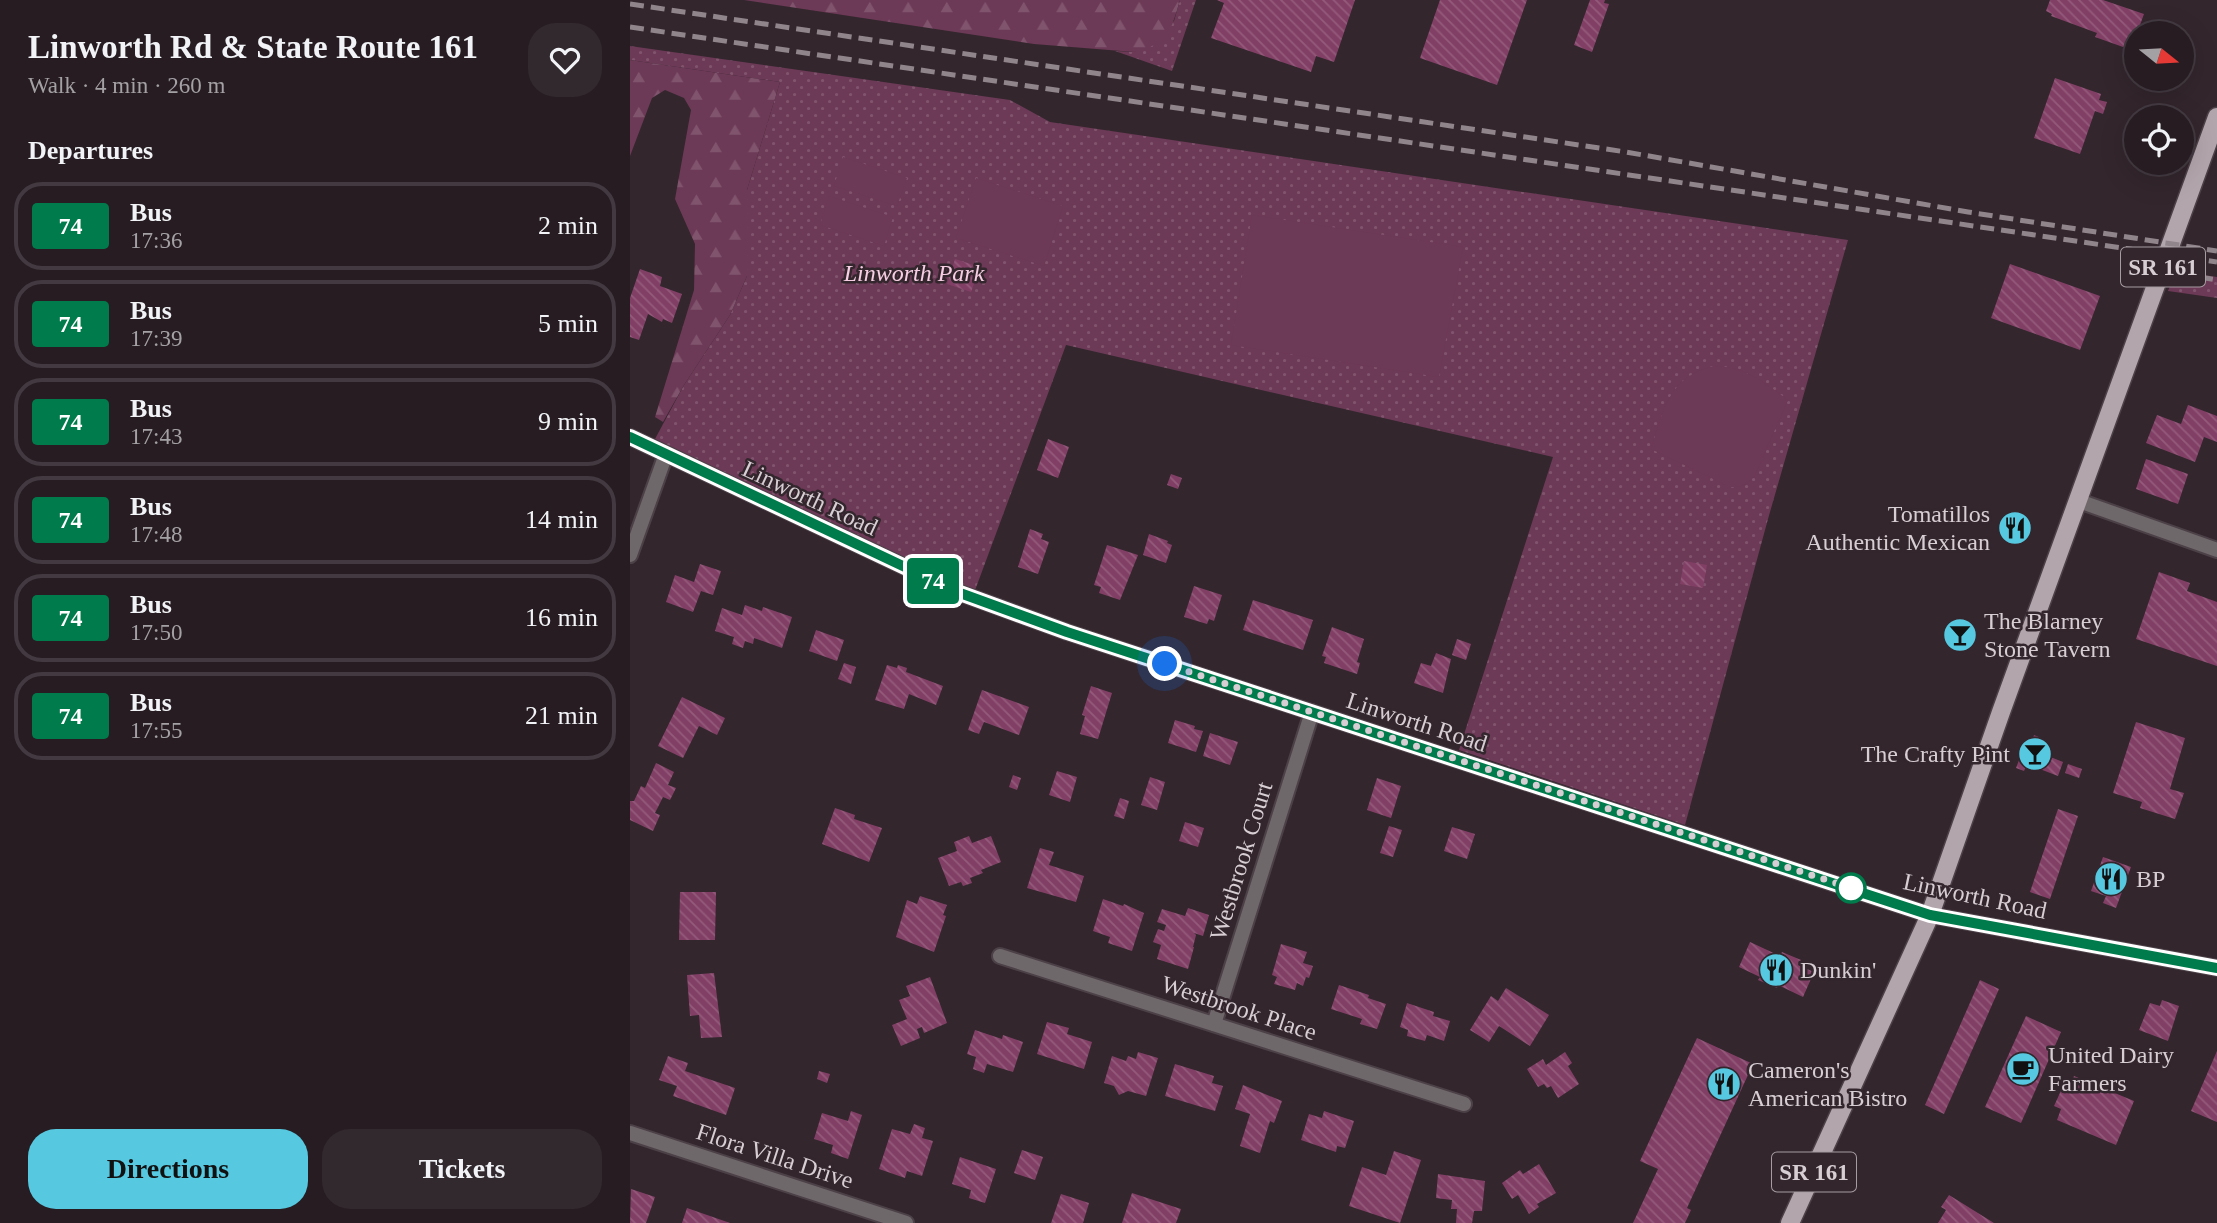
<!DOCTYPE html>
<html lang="en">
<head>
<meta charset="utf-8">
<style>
	:root { --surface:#261c22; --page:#32292f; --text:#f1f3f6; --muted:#a4a1a5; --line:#423a40; --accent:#56c9e1 }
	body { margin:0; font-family:"Times New Roman",serif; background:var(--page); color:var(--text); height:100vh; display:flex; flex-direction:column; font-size:26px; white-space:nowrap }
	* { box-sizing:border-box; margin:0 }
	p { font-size:23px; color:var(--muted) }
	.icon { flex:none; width:38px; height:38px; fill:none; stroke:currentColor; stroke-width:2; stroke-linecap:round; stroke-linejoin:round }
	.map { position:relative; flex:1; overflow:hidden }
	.sheet { display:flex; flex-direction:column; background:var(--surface); width:630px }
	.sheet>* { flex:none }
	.badge { padding:0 14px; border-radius:5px; font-size:24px; line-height:46px }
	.needle { width:46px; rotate:108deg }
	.buttons { position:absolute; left:1494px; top:21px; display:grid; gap:14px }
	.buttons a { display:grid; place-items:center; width:70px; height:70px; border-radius:50%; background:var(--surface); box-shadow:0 7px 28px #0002,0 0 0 2px var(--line); font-size:35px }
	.you { position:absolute; width:35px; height:35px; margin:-18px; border:5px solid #fff; border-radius:50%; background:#1a73e8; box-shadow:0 0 0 10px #1a73e833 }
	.map>.badge { position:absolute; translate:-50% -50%; box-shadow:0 0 0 4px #fff }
	h2 { padding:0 28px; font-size:26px; line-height:63px }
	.round { display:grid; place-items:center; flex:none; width:74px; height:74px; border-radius:28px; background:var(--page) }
	.head { display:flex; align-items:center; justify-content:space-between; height:119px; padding:0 28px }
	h1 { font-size:33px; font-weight:700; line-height:52px }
	.primary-button { display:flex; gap:14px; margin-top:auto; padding:14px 28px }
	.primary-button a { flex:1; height:80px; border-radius:28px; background:var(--accent); color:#111; font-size:28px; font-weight:700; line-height:80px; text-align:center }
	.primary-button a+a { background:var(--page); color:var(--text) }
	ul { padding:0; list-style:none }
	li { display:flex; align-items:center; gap:21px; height:88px; margin:0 14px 10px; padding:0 14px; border:4px solid var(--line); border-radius:28px }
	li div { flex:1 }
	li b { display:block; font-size:26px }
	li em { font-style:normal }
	li .badge { min-width:77px; font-weight:700; text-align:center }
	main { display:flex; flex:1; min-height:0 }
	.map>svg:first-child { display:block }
</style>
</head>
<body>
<main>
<section class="sheet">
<div class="head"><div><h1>Linworth Rd &amp; State Route 161</h1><p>Walk · 4 min · 260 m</p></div><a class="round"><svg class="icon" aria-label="heart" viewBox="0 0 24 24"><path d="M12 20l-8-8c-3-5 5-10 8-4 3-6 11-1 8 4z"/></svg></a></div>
<h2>Departures</h2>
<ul>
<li><span class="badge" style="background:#007b4b;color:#fff">74</span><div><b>Bus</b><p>17:36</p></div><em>2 min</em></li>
<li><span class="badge" style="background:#007b4b;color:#fff">74</span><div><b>Bus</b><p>17:39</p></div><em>5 min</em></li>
<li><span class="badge" style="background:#007b4b;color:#fff">74</span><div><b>Bus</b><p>17:43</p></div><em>9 min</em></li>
<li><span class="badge" style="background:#007b4b;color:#fff">74</span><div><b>Bus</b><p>17:48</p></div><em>14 min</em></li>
<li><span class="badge" style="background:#007b4b;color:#fff">74</span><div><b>Bus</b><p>17:50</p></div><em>16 min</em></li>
<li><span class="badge" style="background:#007b4b;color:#fff">74</span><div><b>Bus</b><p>17:55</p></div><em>21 min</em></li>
</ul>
<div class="primary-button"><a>Directions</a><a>Tickets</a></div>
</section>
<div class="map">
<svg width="1587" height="1223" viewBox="0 0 1587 1223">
	<defs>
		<pattern id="green-dots" width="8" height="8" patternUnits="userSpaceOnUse" patternTransform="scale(1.75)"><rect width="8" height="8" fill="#6c3956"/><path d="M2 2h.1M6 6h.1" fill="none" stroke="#80546d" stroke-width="1.8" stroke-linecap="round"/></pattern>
		<pattern id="forest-firs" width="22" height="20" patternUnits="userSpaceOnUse" patternTransform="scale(1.75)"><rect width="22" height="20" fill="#6c3956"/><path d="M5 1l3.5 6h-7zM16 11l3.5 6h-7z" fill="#80546d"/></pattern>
		<pattern id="building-back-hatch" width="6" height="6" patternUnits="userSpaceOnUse" patternTransform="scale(1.75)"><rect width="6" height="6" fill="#823f66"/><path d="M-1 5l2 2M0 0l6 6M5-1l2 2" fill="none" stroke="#935a7b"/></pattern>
	</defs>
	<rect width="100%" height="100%" fill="#33262d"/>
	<g fill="url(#green-dots)">
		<path d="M 550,0 L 566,0 L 542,71 L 485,51 L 504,52 L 544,21 Z"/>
		<path d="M 0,46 L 380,100 L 420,122 L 1218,240 L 1138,519 L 1055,825 L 829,750 L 923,457 L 436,345 L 344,593 L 25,439 L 54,385 L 100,315 L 117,276 L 117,190 L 150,82 L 0,60 Z"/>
		<path d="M 1546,271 L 1587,277 L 1587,298 L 1538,291 Z"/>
	</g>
	<g fill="url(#forest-firs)">
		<path d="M 114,0 L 550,0 C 541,31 538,44 504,52 L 404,44 Z"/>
		<path d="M 0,60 L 150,82 L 117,190 L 117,276 L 100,315 L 54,385 L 33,422 L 25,417 L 64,290 L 65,244 L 45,199 L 61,110 L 54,98 L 35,90 L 22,98 L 0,156 Z"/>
	</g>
	<g fill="#6c3956">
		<path d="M 213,157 L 277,178 L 267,206 L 204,186 Z"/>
		<path d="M 346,178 L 433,206 L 414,266 L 326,238 Z"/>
		<path d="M 199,196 L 263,217 L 254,246 L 190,225 Z"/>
		<path d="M 622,215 L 833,247 L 809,377 L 601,345 Z"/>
		<path d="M 1084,366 C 1117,367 1133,382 1158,400 L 1125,475 C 1118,484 1112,488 1100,487 L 1021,449 C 1034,409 1038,377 1084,366 Z"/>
	</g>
	<g fill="url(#building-back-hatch)">
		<path d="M 587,0 L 725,0 L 704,62 L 686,56 L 681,72 L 581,38 L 594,3 Z"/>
		<path d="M 810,0 L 897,0 L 867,85 L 790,58 Z"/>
		<path d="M 960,0 L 975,0 L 974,3 L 979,4 L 962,52 L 944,45 Z"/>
		<path d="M 1420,0 L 1473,0 L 1514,14 L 1503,44 L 1507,46 L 1507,52 L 1465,37 L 1467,33 L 1421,16 L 1422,14 L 1416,11 Z"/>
		<path d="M 1425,78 L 1471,94 L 1469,100 L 1477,102 L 1473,114 L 1465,111 L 1450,154 L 1404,138 Z"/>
		<path d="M 325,259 L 350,267 L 341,292 L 317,284 Z"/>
		<path d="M 1380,264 L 1470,296 L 1450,350 L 1361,318 Z"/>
		<path d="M 10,269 L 32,277 L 30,286 L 52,294 L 42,323 L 33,319 L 32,322 L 18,314 L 9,340 L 0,337 L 0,298 Z"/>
		<path d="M 1558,405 L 1587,416 L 1587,442 L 1574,437 L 1565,462 L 1516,443 L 1527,415 L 1551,424 Z"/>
		<path d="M 418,439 L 439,447 L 428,478 L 407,470 Z"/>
		<path d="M 1516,459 L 1558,474 L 1548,504 L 1506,489 Z"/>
		<path d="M 541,474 L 552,478 L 548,489 L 537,485 Z"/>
		<path d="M 400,529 L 413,534 L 411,539 L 419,542 L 408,574 L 388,567 Z"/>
		<path d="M 519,534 L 538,541 L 537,543 L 542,545 L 536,563 L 513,555 Z"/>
		<path d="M 477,545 L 508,555 L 490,600 L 469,593 L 471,587 L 464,585 Z"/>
		<path d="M 1054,561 L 1077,565 L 1073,588 L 1050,584 Z"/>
		<path d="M 70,564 L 91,571 L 83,595 L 71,591 L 63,612 L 36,602 L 45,575 L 64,582 Z"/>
		<path d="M 1529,572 L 1560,583 L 1557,591 L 1587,602 L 1587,666 L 1506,639 Z"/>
		<path d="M 564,586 L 592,595 L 584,621 L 579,619 L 577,624 L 554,617 Z"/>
		<path d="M 623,600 L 683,620 L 673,650 L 613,630 Z"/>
		<path d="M 115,605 L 132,611 L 133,607 L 162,617 L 152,648 L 124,638 L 123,644 L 115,641 L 113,648 L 102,644 L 104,637 L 85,631 L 92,608 L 112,615 Z"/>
		<path d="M 702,627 L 734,639 L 727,662 L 730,663 L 727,674 L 694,663 L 696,657 L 692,656 Z"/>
		<path d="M 186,630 L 214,640 L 207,661 L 179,651 Z"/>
		<path d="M 827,639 L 841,644 L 836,660 L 822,655 Z"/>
		<path d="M 806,653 L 821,659 L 813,693 L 784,683 L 791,663 L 801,666 Z"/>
		<path d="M 214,663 L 226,667 L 221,684 L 208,679 Z"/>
		<path d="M 257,665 L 267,668 L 268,665 L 277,668 L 276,672 L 313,686 L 306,705 L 279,694 L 274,709 L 245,700 Z"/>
		<path d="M 461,686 L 482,693 L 468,739 L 450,734 L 455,716 L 452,715 Z"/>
		<path d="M 352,690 L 399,707 L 389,735 L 354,722 L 349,734 L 338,730 Z"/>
		<path d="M 52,697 L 95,718 L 87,735 L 69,726 L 53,758 L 28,746 Z"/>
		<path d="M 545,720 L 565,726 L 564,729 L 573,731 L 566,752 L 538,743 Z"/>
		<path d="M 1506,722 L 1555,738 L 1540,789 L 1554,793 L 1545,819 L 1510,808 L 1512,802 L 1483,793 Z"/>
		<path d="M 580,733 L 608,742 L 600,765 L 573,756 Z"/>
		<path d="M 1404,735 L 1413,739 L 1409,748 L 1420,752 L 1418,756 L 1433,762 L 1428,776 L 1397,764 L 1394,771 L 1386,768 L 1396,742 L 1401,744 Z"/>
		<path d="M 26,763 L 44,772 L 38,785 L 46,788 L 40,800 L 33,797 L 25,813 L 30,815 L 23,831 L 0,820 L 0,801 L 4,801 L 11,786 L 15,788 Z"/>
		<path d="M 1438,764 L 1452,769 L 1449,778 L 1435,773 Z"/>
		<path d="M 427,771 L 447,777 L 440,802 L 419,795 Z"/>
		<path d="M 383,775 L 391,778 L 387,790 L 379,787 Z"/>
		<path d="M 520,777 L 535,782 L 527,810 L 511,805 Z"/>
		<path d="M 747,778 L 771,786 L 761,818 L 737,810 Z"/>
		<path d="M 490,798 L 499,801 L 494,819 L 484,816 Z"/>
		<path d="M 205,808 L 225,815 L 224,819 L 252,828 L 239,862 L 192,844 Z"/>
		<path d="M 1428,809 L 1448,816 L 1420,899 L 1400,892 Z"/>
		<path d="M 555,822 L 574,828 L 568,847 L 549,841 Z"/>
		<path d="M 759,826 L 772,830 L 763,857 L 750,853 Z"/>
		<path d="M 822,827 L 845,834 L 837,859 L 814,851 Z"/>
		<path d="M 339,836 L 342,843 L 361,836 L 371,862 L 351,870 L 353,873 L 340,878 L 342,883 L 333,886 L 331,882 L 319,886 L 308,858 L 327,851 L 324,842 Z"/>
		<path d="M 410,848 L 424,852 L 419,865 L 454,876 L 446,902 L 397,888 Z"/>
		<path d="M 1473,857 L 1501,867 L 1486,908 L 1473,903 L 1476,896 L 1461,891 Z"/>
		<path d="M 50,892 L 86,892 L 85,940 L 49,940 Z"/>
		<path d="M 290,896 L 317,905 L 313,915 L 316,916 L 304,952 L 266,937 L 277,900 L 287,904 Z"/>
		<path d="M 473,899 L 493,906 L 494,904 L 514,913 L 502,951 L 478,943 L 480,937 L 463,931 Z"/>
		<path d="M 558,908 L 579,915 L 573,936 L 564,933 L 566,935 L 563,947 L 564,947 L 558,969 L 527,959 L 531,945 L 523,942 L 528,929 L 534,931 L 536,925 L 527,922 L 532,909 L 555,916 Z"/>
		<path d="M 1120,942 L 1150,956 L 1152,952 L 1171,960 L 1168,965 L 1184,972 L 1173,997 L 1148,985 L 1147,988 L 1128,980 L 1130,977 L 1109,967 Z"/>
		<path d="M 651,944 L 677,952 L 673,963 L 683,966 L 679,978 L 676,977 L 673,986 L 667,983 L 665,990 L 644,984 L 647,977 L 642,975 Z"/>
		<path d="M 84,973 L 92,1037 L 71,1038 L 69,1015 L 60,1016 L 57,975 Z"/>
		<path d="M 300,977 L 317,1023 L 294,1033 L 292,1027 L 287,1029 L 290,1038 L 271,1046 L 262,1025 L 277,1019 L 269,1000 L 280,996 L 276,986 Z"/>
		<path d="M 1350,980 L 1369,989 L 1314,1114 L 1295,1105 Z"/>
		<path d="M 709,985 L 739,995 L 738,998 L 756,1004 L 747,1029 L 730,1024 L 732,1019 L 701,1009 Z"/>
		<path d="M 876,988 L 919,1015 L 900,1046 L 869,1026 L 859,1042 L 840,1030 L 861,996 L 868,1001 Z"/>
		<path d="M 1532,1000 L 1549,1006 L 1538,1041 L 1509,1030 L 1520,1003 L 1530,1006 Z"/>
		<path d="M 777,1003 L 804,1012 L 803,1016 L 820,1021 L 814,1041 L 797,1035 L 795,1041 L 777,1036 L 778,1030 L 770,1027 Z"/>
		<path d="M 1396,1016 L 1431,1032 L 1391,1123 L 1355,1107 Z"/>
		<path d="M 417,1022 L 439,1028 L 437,1034 L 462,1042 L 454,1069 L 407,1054 Z"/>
		<path d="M 345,1030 L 372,1039 L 373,1035 L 393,1042 L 383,1072 L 357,1064 L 354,1073 L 343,1069 L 346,1057 L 337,1054 Z"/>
		<path d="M 1067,1038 L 1123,1064 L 1057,1208 L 1061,1210 L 1055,1223 L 1003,1223 L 1028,1169 L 1010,1161 Z"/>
		<path d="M 1587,1051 L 1587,1122 L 1561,1111 Z"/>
		<path d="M 508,1052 L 528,1058 L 516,1096 L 498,1091 L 489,1095 L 484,1086 L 474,1083 L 482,1056 L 496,1061 L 498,1056 L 506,1059 Z"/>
		<path d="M 935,1052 L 942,1063 L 938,1066 L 949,1084 L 928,1098 L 921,1086 L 917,1088 L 914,1084 L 908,1087 L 897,1069 L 913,1059 L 916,1065 Z"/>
		<path d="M 38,1056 L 58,1063 L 55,1071 L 105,1088 L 96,1115 L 43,1096 L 47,1086 L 29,1080 Z"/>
		<path d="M 545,1064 L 584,1076 L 582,1083 L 593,1086 L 585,1111 L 535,1096 Z"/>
		<path d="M 189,1071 L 200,1074 L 197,1083 L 187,1079 Z"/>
		<path d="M 1444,1076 L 1504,1101 L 1486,1145 L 1427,1120 L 1431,1109 L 1424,1106 L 1434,1084 L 1440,1087 Z"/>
		<path d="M 613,1085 L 652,1101 L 644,1123 L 640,1121 L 630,1153 L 610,1146 L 620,1114 L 605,1109 Z"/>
		<path d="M 221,1111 L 232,1115 L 218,1159 L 201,1153 L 203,1145 L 184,1139 L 192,1113 L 218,1121 Z"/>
		<path d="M 694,1111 L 724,1121 L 715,1148 L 707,1146 L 706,1152 L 671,1140 L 679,1114 L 692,1118 Z"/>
		<path d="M 284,1124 L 295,1128 L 292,1138 L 303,1141 L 292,1176 L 277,1171 L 275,1178 L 249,1169 L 262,1129 L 280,1134 Z"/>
		<path d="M 392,1150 L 413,1157 L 405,1180 L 384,1173 Z"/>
		<path d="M 764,1151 L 791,1160 L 770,1223 L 719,1206 L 732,1167 L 756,1175 Z"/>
		<path d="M 330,1157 L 366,1169 L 355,1203 L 339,1198 L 341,1190 L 322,1184 Z"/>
		<path d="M 909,1164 L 926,1193 L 907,1204 L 909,1207 L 899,1214 L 888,1195 L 882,1199 L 872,1183 L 890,1170 L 893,1174 Z"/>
		<path d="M 808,1174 L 855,1181 L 852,1211 L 844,1211 L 842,1223 L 826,1223 L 827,1209 L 821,1209 L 822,1200 L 806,1198 Z"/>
		<path d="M 1,1189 L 25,1197 L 16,1223 L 0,1223 Z"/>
		<path d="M 502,1193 L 551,1209 L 546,1223 L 492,1223 Z"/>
		<path d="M 431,1194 L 459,1203 L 453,1223 L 421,1223 Z"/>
		<path d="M 1319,1195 L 1364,1223 L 1308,1223 L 1316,1210 L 1311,1207 Z"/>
		<path d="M 57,1208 L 100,1223 L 52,1223 Z"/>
	</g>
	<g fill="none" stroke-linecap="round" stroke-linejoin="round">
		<g stroke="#4d4148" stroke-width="18">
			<g id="minor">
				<path d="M 1449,501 L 1587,550"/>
				<path d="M 0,555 L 36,454"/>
				<path d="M 370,956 L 834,1104"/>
				<path d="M 584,1024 L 682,712"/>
				<path d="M 0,1133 L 276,1223"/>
			</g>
		</g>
		<g stroke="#4d4148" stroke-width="18">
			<path id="secondary" d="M 0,437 L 330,593 L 437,632 L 1300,915 L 1587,968"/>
		</g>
		<g stroke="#4d4148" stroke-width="21">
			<path id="primary" d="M 1160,1223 L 1300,915 L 1371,712 L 1587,117"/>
		</g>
		<use href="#minor" stroke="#6f686b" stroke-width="14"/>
		<use href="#secondary" stroke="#958a90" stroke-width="14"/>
		<use href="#primary" stroke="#b3a5ac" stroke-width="18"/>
		<g stroke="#90858b" stroke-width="5" stroke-dasharray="14 7" stroke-linecap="butt">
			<path d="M 0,4 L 996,152 L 1338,212 L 1587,251"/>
			<path d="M 0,27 L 1587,262"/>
			<path d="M 1569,277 L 1587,280"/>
		</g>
	</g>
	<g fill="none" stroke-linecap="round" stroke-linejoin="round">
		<g stroke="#fff" stroke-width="16">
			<path id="line" d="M 0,437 L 330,593 L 437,632 L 1300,915 L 1587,968"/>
		</g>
		<use href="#line" stroke="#007b4b" stroke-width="10"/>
		<path stroke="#d7ced3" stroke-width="7" stroke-dasharray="0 12.6" d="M 535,664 L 1221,888"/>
	</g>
	<defs>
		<g id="restaurant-disc" transform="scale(1.75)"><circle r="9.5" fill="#56c9e1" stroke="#33262d"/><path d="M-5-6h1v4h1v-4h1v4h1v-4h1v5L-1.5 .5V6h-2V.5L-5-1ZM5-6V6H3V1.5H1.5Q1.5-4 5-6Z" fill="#111"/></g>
		<g id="bar-disc" transform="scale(1.75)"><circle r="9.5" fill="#56c9e1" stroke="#33262d"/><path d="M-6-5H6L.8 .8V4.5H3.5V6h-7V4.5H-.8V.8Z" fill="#111"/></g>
		<g id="cafe-disc" transform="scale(1.75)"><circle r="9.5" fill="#56c9e1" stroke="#33262d"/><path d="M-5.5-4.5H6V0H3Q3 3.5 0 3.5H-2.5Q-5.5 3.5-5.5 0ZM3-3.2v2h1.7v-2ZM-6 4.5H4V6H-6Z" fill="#111"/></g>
	</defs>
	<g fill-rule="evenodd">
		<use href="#restaurant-disc" x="1385" y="528"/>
		<use href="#bar-disc" x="1330" y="635"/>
		<use href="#bar-disc" x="1405" y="754"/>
		<use href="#restaurant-disc" x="1481" y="879"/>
		<use href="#restaurant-disc" x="1146" y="970"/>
		<use href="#cafe-disc" x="1393" y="1069"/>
		<use href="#restaurant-disc" x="1094" y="1084"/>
	</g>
	<circle fill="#fff" stroke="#007b4b" stroke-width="3.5" cx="1221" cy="888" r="14"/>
	<g text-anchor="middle" stroke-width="5" stroke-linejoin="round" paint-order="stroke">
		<g fill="#33262d" stroke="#a69ca1" stroke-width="2">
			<rect x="1491" y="247.5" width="84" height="39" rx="5"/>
			<rect x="1142" y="1152.5" width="84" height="39" rx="5"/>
		</g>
		<g font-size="23" font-weight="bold" fill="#d7ced3">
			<text x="1533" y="275">SR 161</text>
			<text x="1184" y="1180">SR 161</text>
		</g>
		<g font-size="24" font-style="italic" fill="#f7cee3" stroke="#33262d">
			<text x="284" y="281">Linworth Park</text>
		</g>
		<g font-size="24" fill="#d7ced3" stroke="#33262d">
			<text transform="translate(180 498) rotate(25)" y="8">Linworth Road</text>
			<text transform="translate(787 722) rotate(18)" y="8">Linworth Road</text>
			<text transform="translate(611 861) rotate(-73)" y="8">Westbrook Court</text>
			<text transform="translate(1345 896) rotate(12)" y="8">Linworth Road</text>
			<text transform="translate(609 1008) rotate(18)" y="8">Westbrook Place</text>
			<text transform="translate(145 1156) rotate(18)" y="8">Flora Villa Drive</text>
		</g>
		<g font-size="24" fill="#d7ced3" stroke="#33262d" text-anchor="start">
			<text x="1360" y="522" text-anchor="end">Tomatillos<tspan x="1360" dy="28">Authentic Mexican</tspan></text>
			<text x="1354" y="629">The Blarney<tspan x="1354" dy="28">Stone Tavern</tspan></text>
			<text x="1380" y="762" text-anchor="end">The Crafty Pint</text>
			<text x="1506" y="887">BP</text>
			<text x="1170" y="978">Dunkin'</text>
			<text x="1418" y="1063">United Dairy<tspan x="1418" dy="28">Farmers</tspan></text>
			<text x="1118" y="1078">Cameron's<tspan x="1118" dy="28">American Bistro</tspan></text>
		</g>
	</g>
</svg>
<div class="buttons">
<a><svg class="needle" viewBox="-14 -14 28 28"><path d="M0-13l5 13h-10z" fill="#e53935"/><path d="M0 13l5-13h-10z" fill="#a4a1a5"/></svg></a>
<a><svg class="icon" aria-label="locate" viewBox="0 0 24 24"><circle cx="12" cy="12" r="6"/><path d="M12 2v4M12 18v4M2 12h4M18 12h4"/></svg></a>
</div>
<div class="you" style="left:535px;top:664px"></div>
<b class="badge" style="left:303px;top:581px;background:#007b4b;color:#fff">74</b>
</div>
</main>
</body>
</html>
